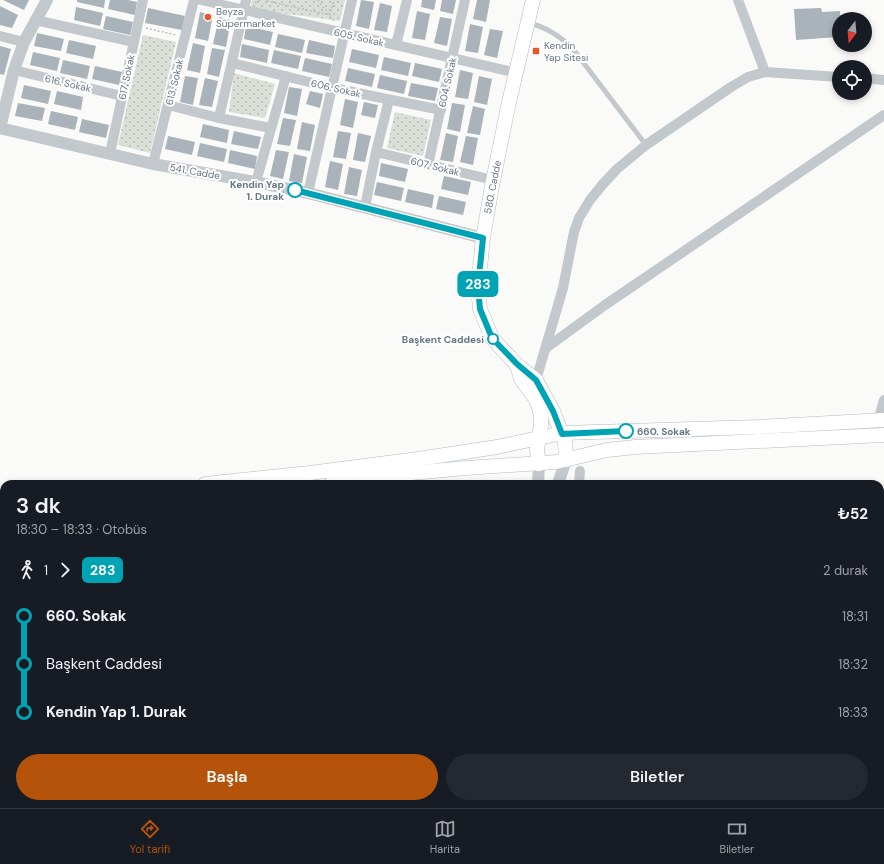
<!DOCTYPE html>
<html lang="tr">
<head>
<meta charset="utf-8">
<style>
	:root { --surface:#171b24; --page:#242831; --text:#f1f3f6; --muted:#9ea1a6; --line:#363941; --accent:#b45309 }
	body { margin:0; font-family:"DM Sans",sans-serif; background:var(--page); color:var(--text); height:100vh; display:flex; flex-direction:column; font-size:15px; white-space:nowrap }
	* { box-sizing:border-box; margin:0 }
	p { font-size:13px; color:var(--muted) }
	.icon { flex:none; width:22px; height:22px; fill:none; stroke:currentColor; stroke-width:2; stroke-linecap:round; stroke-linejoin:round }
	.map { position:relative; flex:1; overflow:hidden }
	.details { position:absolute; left:0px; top:480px; width:884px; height:328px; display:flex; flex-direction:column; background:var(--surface); border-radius:12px 12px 0 0; box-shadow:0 2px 6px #0003 }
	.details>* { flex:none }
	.badge { padding:0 8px; border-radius:6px; font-size:14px; line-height:26px }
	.needle { width:26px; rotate:196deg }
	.tools { position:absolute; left:832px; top:12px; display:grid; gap:8px }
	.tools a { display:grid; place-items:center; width:40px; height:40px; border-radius:50%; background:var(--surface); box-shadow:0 2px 6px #0003; font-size:20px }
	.map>.badge { position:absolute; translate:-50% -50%; box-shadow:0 0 0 2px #fff }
	.legs { display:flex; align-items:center; gap:6px; height:44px; padding:0 16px; font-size:13px }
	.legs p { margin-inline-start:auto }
	.headline { display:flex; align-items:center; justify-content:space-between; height:68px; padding:0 16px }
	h1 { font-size:22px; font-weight:600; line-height:30px }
	.primary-button { display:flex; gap:8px; margin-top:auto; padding:8px 16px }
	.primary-button a { flex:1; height:46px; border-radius:24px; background:var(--accent); color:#fff; font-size:16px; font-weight:600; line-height:46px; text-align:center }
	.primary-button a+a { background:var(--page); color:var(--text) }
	ul { padding:0 16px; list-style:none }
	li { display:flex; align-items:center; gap:14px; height:48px; font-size:15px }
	li i { display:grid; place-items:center; width:6px; height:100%; margin:0 5px; background:currentColor }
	li i::after { content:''; width:10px; height:10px; margin:-5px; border:3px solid; border-radius:50%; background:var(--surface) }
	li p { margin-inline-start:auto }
	li:first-child i { background:linear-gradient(#0000 50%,currentColor 0) }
	li:last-child i { background:linear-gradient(currentColor 50%,#0000 0) }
	.tabs { display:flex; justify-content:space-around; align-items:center; height:56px; border-top:1px solid var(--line); background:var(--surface); font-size:11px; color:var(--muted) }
	.tabs a { display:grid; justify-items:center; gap:2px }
	.tabs .active { color:var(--accent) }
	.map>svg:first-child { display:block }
</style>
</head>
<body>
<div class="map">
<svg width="884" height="808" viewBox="0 0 884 808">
	<defs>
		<pattern id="park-dots" width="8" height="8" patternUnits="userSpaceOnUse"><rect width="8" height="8" fill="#dadfd7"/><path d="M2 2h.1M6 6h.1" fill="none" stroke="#b4b9b4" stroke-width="1.8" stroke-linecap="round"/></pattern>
	</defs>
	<rect width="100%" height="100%" fill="#fafaf8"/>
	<g fill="url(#park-dots)">
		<path d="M 252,0 L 345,0 L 340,21 L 250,9 Z"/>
		<path d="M 143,35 L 176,42 L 150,153 L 118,145 Z"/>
		<path d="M 234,73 L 275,84 L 265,118 L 229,112 Z"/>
		<path d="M 395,112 L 431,120 L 423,156 L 387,148 Z"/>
		<path d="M 140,804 L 404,804 L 405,808 L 140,808 Z"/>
	</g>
	<g fill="#aab3b9">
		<path d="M 3,0 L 29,0 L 24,10 Z"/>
		<path d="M 77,0 L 105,0 L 104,8 L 77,2 Z"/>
		<path d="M 110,0 L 128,0 L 137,2 L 135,15 L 108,9 Z"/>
		<path d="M 361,0 L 374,2 L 369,29 L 356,26 Z"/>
		<path d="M 422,0 L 436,0 L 434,10 L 421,7 Z"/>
		<path d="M 442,0 L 456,0 L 453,14 L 440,11 Z"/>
		<path d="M 477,0 L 490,0 L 486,22 L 473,19 Z"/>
		<path d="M 380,3 L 392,6 L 387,32 L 374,30 Z"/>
		<path d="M 0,6 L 18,15 L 12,28 L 0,25 Z"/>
		<path d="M 76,7 L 103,13 L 100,26 L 74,20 Z"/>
		<path d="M 148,8 L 185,16 L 182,30 L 145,23 Z"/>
		<path d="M 821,8 L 822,12 L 840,11 L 839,37 L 796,40 L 794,9 Z"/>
		<path d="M 417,11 L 430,14 L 425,40 L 412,38 Z"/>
		<path d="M 200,12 L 213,15 L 208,41 L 195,38 Z"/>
		<path d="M 106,16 L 133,22 L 130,35 L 103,29 Z"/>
		<path d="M 219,17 L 231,20 L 226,47 L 213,44 Z"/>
		<path d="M 440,17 L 452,19 L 447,46 L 434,43 Z"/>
		<path d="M 470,24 L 483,27 L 478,53 L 465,51 Z"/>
		<path d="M 246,26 L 273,32 L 270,45 L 244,39 Z"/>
		<path d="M 490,29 L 503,31 L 497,58 L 484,55 Z"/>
		<path d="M 37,33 L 64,39 L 61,51 L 34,46 Z"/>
		<path d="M 278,34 L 305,40 L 302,53 L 275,47 Z"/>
		<path d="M 69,40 L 96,46 L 93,59 L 66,53 Z"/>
		<path d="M 309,40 L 335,46 L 333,58 L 306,53 Z"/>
		<path d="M 193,43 L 205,46 L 200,73 L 187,70 Z"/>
		<path d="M 242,44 L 269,50 L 267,63 L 240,57 Z"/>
		<path d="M 0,46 L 11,49 L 4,75 L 0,74 Z"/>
		<path d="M 212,48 L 225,50 L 219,77 L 207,74 Z"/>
		<path d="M 352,49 L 379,55 L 376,68 L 349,62 Z"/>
		<path d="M 274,50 L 301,56 L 298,69 L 271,63 Z"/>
		<path d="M 33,52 L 60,58 L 57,71 L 30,65 Z"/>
		<path d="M 384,57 L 411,63 L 408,76 L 381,70 Z"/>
		<path d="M 305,58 L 332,64 L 329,77 L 302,71 Z"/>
		<path d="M 63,60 L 90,66 L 87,79 L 60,73 Z"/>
		<path d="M 415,63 L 442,69 L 439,82 L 412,76 Z"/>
		<path d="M 95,66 L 122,72 L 119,85 L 92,79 Z"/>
		<path d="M 348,68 L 375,74 L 372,87 L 345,81 Z"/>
		<path d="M 460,70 L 473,73 L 468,99 L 455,97 Z"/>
		<path d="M 380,75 L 407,81 L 404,94 L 377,88 Z"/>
		<path d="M 185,76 L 198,78 L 193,105 L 180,102 Z"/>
		<path d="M 479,76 L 492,79 L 487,105 L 474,102 Z"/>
		<path d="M 205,78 L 218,81 L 212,107 L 199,105 Z"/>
		<path d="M 411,83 L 438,88 L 435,101 L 408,96 Z"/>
		<path d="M 24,85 L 51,91 L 48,104 L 21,98 Z"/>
		<path d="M 289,87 L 302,89 L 297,116 L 284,113 Z"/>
		<path d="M 57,91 L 83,97 L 81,110 L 54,104 Z"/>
		<path d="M 310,91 L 323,94 L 320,108 L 306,104 Z"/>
		<path d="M 345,99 L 358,102 L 353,128 L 340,125 Z"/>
		<path d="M 364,102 L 378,105 L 375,118 L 361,115 Z"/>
		<path d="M 18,103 L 45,108 L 42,121 L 15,116 Z"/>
		<path d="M 452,103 L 465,105 L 460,132 L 447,129 Z"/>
		<path d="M 473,106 L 485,109 L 480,135 L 467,133 Z"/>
		<path d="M 51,111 L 78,117 L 75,130 L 48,124 Z"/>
		<path d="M 283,118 L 296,120 L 290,146 L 277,144 Z"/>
		<path d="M 82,119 L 109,125 L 106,138 L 79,132 Z"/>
		<path d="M 302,122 L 315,125 L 310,151 L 297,149 Z"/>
		<path d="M 203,124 L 229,130 L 227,143 L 200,137 Z"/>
		<path d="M 234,131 L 261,137 L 258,149 L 231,144 Z"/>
		<path d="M 338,131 L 351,133 L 346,159 L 333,157 Z"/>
		<path d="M 358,133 L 371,136 L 365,162 L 353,160 Z"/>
		<path d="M 446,133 L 458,136 L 453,162 L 440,160 Z"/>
		<path d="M 168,136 L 195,142 L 192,155 L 165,149 Z"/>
		<path d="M 466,136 L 478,138 L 473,165 L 460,162 Z"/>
		<path d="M 200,143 L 227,149 L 224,162 L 197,156 Z"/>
		<path d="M 230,150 L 257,156 L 255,169 L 228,163 Z"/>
		<path d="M 276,150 L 289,152 L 283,179 L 270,176 Z"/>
		<path d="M 294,154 L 307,157 L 302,183 L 289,181 Z"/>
		<path d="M 330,161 L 343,164 L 338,190 L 325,187 Z"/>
		<path d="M 381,163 L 408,169 L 405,182 L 379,176 Z"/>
		<path d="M 349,167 L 362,170 L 357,196 L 344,194 Z"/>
		<path d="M 444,176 L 471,182 L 468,195 L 441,189 Z"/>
		<path d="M 377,182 L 404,188 L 401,201 L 374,195 Z"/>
		<path d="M 408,189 L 434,195 L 432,208 L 405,202 Z"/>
		<path d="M 439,196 L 466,202 L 463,215 L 436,209 Z"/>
	</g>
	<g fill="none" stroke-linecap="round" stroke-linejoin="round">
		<g stroke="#b3babf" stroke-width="15">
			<g id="secondary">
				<path d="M 533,0 L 509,102 L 492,186 L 483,238 L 478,287 L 480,309 L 492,338 L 517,365 L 536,380 L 553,411 L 565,442 L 566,460"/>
				<path d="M 517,365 L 521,379 L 535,398 L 539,407 L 541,416 L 541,425 L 537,450 L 539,464"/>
				<path d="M 205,484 L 310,473 L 418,459 L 497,447 L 562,433 L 759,427 L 884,420"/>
				<path d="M 331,484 L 411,473 L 466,468 L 556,462 L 607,450 L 635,447 L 884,435"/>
				<path d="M 0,507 L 4,506"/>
				<path d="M 0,526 L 4,525"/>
			</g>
		</g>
		<g stroke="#bbbfc2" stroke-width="1.5" stroke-dasharray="2 2" stroke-linecap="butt">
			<path d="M 318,0 L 334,21"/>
			<path d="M 267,1 L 330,15 L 334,0"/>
			<path d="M 255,3 L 260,0"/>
			<path d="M 146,28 L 176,35"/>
			<path d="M 292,808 L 295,804"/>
			<path d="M 370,808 L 372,804"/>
		</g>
		<path stroke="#c3c8cc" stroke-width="5" d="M 529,23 C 546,27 560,36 573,49 L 646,145"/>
		<g stroke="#c3c8cc" stroke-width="10">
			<path d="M 201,0 L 517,73"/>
			<path d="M 738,0 L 765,72"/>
			<path d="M 35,20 L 134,42"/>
			<path d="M 0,36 L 24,42"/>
			<path d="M 396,45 L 407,0"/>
			<path d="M 232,63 L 333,88 L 441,110"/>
			<path d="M 14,70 L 122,96"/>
			<path d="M 865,78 L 884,80"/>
			<path d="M 168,105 L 219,118 L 271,128"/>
			<path d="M 219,118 L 246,0"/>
			<path d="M 376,152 L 493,180"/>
			<path d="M 110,153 L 143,0"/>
			<path d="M 153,164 L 194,0"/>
			<path d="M 428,165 L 465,0"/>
			<path d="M 256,182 L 286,76"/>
			<path d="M 308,193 L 352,0"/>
			<path d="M 365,207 L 376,152 L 389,100"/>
			<path d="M 546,348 L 605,305 L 884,115"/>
			<path d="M 536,380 L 563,288 L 574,232 L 579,218 L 590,200 L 603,184 L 617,169 L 646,145 L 731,87 L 748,77 L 765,72 L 839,77"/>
			<path d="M 878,421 L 884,400"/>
			<path d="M 579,484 L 580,471"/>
			<path d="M 880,735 L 884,736"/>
			<path d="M 132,804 L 133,808"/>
			<path d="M 412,804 L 413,808"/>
			<path d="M 695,804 L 697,808"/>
			<path d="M 38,808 L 64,804"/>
		</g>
		<g stroke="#c3c8cc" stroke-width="12">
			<path d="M 0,128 L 153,164 L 256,182 L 308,193 L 483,238"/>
			<path d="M 0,128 L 14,70 L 24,42 L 47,0"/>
			<path d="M 538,484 L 539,464"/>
			<path d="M 558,484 L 566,460"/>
			<path d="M 579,804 L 580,808"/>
		</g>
		<use href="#secondary" stroke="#fff" stroke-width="14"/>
	</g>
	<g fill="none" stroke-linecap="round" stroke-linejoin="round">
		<g stroke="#fff" stroke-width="9">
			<path id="line-1" d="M 295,190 L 483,238 L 478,287 L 480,309 L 492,338 L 517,364 L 536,380 L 553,411 L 562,434 L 626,431"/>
		</g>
		<use href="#line-1" stroke="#00a3b4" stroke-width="6"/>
	</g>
	<g fill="#e4572e" stroke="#fff" stroke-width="1.5">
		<circle cx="208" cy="17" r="4"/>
		<rect x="532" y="47" width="8" height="8" rx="2"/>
	</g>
	<g fill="#fff" stroke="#00a3b4" stroke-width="2">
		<circle cx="295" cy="190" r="7"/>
		<circle cx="493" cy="339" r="5"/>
		<circle cx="626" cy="431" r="7"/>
	</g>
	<g text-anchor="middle" stroke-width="4" stroke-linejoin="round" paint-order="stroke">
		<g font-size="10" fill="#657683" stroke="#fff" text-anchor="start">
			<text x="216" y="15">Beyza<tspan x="216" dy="12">Süpermarket</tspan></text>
			<text x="544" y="49">Kendin<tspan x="544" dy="12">Yap Sitesi</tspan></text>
		</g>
		<g font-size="10" fill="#657683" stroke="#fff">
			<text transform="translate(359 37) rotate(13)" y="4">605. Sokak</text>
			<text transform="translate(126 77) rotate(-78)" y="4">617. Sokak</text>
			<text transform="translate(174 82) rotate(-76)" y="4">613. Sokak</text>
			<text transform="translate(447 82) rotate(-77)" y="4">604. Sokak</text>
			<text transform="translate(68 83) rotate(13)" y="4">616. Sokak</text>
			<text transform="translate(336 88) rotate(13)" y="4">606. Sokak</text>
			<text transform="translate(435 166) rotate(14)" y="4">607. Sokak</text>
			<text transform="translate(195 171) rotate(10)" y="4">541. Cadde</text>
			<text transform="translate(492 187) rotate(-79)" y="4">580. Cadde</text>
		</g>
		<g font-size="10" font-weight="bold" fill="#657683" stroke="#fff" text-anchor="end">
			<text x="284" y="188">Kendin Yap<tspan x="284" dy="12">1. Durak</tspan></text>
			<text x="484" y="343">Başkent Caddesi</text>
			<text x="637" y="435" text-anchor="start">660. Sokak</text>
		</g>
	</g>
</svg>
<div class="tools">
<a><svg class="needle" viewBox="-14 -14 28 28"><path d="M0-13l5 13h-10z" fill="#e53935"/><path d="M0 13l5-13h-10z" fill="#9ea1a6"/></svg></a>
<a><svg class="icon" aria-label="locate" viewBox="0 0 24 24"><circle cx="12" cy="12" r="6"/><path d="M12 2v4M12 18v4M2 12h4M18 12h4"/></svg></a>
</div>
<b class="badge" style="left:478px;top:284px;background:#00a3b4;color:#fff">283</b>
<section class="details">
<div class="headline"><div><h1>3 dk</h1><p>18:30 – 18:33 · Otobüs</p></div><b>₺52</b></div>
<div class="legs"><svg class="icon" aria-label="walk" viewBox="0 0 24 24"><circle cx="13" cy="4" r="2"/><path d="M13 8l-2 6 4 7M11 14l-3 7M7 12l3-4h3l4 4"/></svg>1<svg class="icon" aria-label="forward" viewBox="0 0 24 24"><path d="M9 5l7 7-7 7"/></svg><b class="badge" style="background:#00a3b4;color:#fff">283</b><p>2 durak</p></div>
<ul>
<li><i style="color:#00a3b4"></i><b>660. Sokak</b><p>18:31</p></li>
<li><i style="color:#00a3b4"></i><span>Başkent Caddesi</span><p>18:32</p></li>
<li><i style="color:#00a3b4"></i><b>Kendin Yap 1. Durak</b><p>18:33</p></li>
</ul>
<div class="primary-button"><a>Başla</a><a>Biletler</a></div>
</section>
</div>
<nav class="tabs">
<a class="active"><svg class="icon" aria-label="directions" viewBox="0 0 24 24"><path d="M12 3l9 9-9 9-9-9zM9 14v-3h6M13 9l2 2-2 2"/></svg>Yol tarifi</a>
<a><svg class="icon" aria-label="map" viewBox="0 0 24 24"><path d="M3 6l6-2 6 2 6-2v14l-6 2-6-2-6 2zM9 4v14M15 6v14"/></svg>Harita</a>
<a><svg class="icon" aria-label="tickets" viewBox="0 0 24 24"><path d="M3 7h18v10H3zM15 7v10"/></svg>Biletler</a>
</nav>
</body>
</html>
